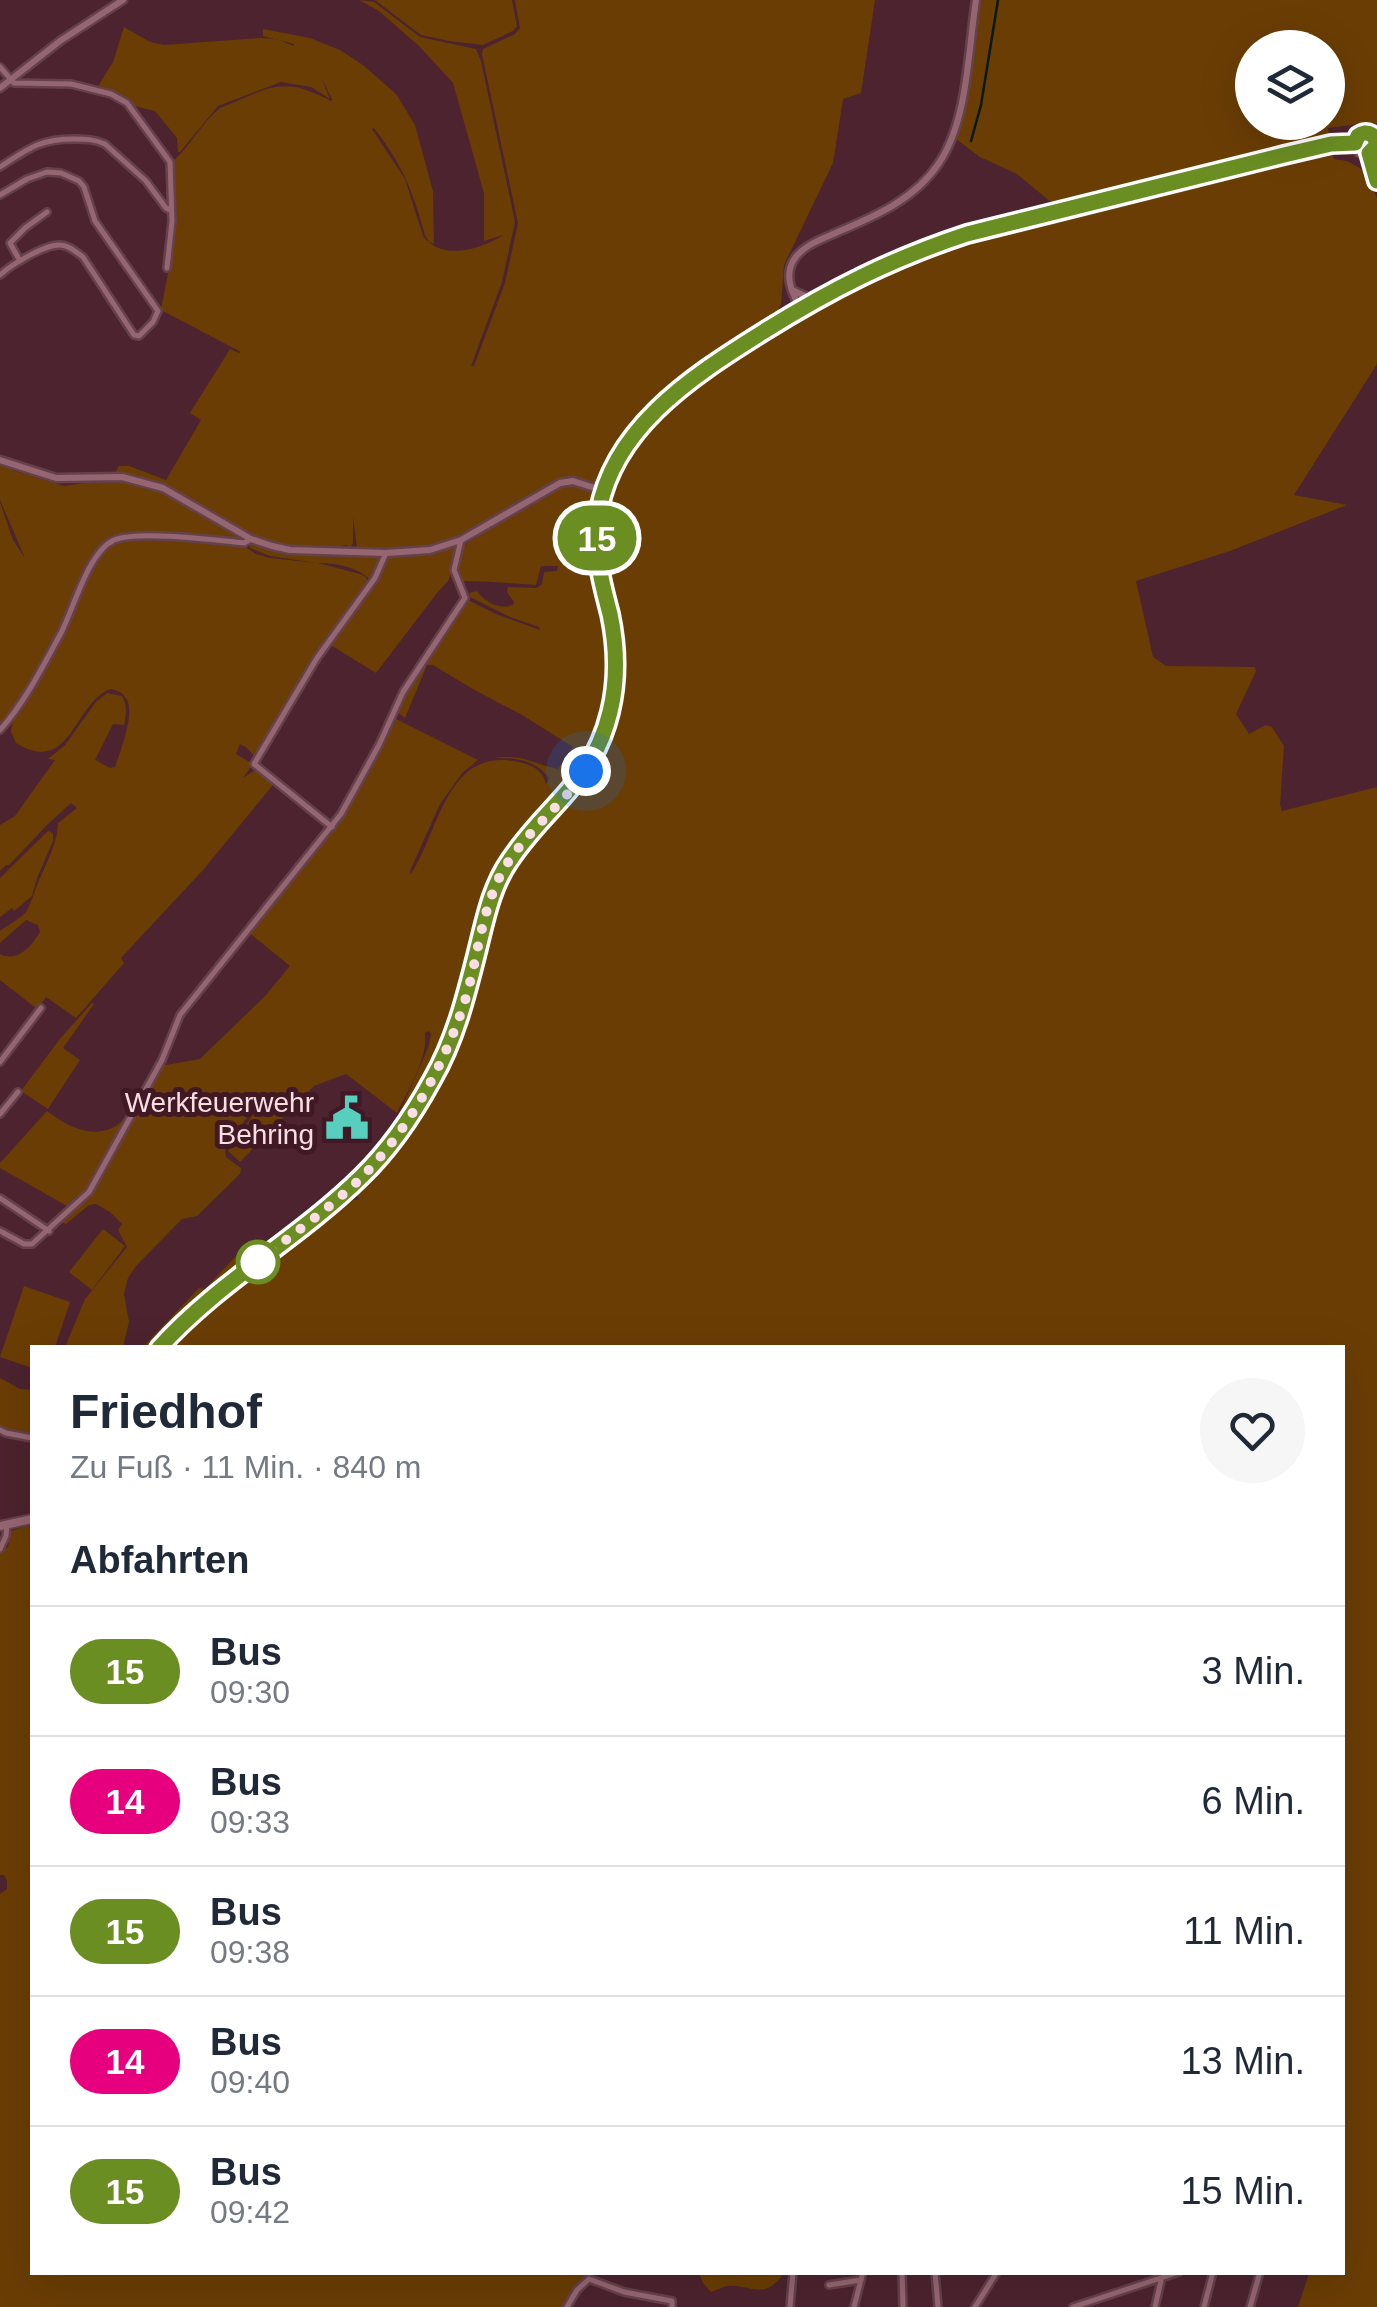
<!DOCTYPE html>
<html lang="de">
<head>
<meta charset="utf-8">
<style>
	:root { --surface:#fff; --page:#f6f6f7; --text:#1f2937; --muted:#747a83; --line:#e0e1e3 }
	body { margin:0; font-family:Helvetica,sans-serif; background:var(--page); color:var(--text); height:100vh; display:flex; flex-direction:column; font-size:38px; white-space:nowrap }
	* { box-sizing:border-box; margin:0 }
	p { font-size:32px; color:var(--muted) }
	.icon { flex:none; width:55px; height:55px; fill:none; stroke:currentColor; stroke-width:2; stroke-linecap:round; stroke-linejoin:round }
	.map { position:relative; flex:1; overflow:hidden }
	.panel { position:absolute; left:30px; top:1345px; width:1315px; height:930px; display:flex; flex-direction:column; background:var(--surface); border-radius:0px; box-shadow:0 10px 40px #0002 }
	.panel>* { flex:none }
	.badge { padding:0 20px; border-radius:32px; font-size:35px; line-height:65px }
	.tools { position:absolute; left:1235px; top:30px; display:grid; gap:20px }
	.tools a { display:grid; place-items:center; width:110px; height:110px; border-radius:50%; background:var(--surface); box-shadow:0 10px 40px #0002; font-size:50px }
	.you { position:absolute; width:50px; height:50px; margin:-25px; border:8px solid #fff; border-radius:50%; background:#1a73e8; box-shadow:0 0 0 15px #1a73e833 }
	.map>.badge { position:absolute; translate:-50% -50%; box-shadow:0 0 0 5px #fff }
	h2 { padding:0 40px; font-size:38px; line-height:90px }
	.round { display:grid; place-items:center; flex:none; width:105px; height:105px; border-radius:52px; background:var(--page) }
	.head { display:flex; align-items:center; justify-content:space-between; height:170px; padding:0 40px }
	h1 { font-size:48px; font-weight:600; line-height:75px }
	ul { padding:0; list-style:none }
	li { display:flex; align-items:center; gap:30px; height:130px; padding:0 40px; border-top:2px solid var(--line) }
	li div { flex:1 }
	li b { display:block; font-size:38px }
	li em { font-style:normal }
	li .badge { min-width:110px; font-weight:700; text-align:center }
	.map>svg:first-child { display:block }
</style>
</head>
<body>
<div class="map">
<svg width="1377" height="2307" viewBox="0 0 1377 2307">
	<rect width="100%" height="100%" fill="#4c232e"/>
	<g fill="#6a3d04" fill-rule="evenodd">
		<path d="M 359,0 L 374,2 L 420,37 L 476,49 L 481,61 L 515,222 L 502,282 L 471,366 L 474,366 L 505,283 L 518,223 L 482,54 L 483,49 L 515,34 L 520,28 L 515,0 L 875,0 L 861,93 L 843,99 L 833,163 L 784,265 L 781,305 L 773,318 L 780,328 C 867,268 956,242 1058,219 L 1052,203 L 1017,174 L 980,157 L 956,139 L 962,116 L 980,0 L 1377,0 L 1377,124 L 1367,123 L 1328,128 L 1334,159 L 1347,161 L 1365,171 L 1377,198 L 1377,364 L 1294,495 L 1347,505 L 1230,551 L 1136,581 L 1153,657 L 1166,666 L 1255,667 L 1256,671 L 1236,714 L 1249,734 L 1266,725 L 1272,727 L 1284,746 L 1280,805 L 1282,811 L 1377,787 L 1377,2307 L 1298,2307 L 1309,2273 L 1342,2272 L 1342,1348 L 161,1347 L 203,1309 L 343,1202 L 360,1199 L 351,1191 L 386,1155 L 398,1137 L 385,1146 L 428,1048 L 431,1034 L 429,1031 L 425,1033 C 428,1059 408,1090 397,1113 L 346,1074 L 314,1086 L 240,1162 L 228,1151 L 252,1116 L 249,1114 L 225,1150 L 226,1157 L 241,1168 L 240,1174 L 197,1216 L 182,1219 L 136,1266 L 128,1278 L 124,1294 L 129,1322 L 123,1347 L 65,1347 L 85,1299 L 127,1247 L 118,1230 L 122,1224 L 110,1212 L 96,1204 L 89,1205 L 66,1224 L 62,1222 L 74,1210 L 0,1168 L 0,1163 L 47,1111 C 69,1128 100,1143 123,1120 C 130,1112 135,1099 140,1090 L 143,1092 L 160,1066 L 200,1059 L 265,996 L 290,966 L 247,931 L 334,829 L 396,719 L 478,760 L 463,772 L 440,804 L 410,871 L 411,874 C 440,830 446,746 519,762 C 532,765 544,771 546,784 L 549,778 C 534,759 516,758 493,758 C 524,754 531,763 558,769 L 573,747 L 522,715 L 471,688 L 433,665 L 427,665 L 405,718 L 397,712 L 405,692 L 468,600 L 496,614 L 540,630 L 539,627 L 510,617 L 470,597 L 469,593 L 477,591 C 485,602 499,610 513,605 L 514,602 L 507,592 L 508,587 L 537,588 L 542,584 L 544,572 L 557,571 L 558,566 L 541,566 L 536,585 C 511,583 485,581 461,581 C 457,571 457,558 462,548 C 465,542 534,502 546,494 C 518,508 489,527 460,538 C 427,550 391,549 357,548 L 353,517 L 353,543 L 350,548 L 347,545 L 329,548 L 300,547 L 264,541 L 163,485 L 115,473 L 119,466 L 129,466 L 166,480 L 201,420 L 190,413 L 230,349 L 239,353 L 241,352 L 161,310 L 169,268 L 173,161 C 191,146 201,123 220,108 C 269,89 280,74 331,101 L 332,99 L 321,77 L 330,99 L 311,87 L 281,82 L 218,106 L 180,152 L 178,152 L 177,138 L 155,111 L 130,105 L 97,88 L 113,62 L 124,27 L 150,42 L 164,45 L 261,38 L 276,39 L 294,46 L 294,44 L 263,36 L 263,29 L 310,38 L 340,50 L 363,65 L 396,94 L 415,125 L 433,191 L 434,244 L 429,242 L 425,235 C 413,191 402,164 374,128 L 372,129 L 405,179 L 423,236 C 441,261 481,250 503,235 L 484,241 L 484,193 L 453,83 L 420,47 L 379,11 ZM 1252,48 L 1328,48 L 1328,122 L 1252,122 Z"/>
		<path d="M 375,0 L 512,0 L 517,26 L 513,31 L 483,45 L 449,41 L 421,35 Z"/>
		<path d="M 0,462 L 15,471 L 64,486 L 103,480 L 122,480 L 149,486 L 189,507 L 242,539 L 247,548 L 256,554 L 270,558 L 317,563 L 270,556 L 250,548 L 249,545 L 252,543 L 284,554 L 383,556 L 372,581 C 358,567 336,563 318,563 L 360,574 L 366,577 L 369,584 L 325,644 L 255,757 L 246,747 L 240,744 L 236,754 L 253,764 L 243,778 L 255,770 L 273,785 L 203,870 L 121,958 L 124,963 L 76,1018 L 46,997 L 37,1009 L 0,980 L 0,954 C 17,963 32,946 40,932 L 38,925 L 26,920 L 0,943 L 0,931 C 8,925 20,919 26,912 C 33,900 35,888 41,876 C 49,857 57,844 58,823 L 77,808 L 71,803 L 47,825 L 9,865 L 6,865 L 0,871 L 0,825 L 15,816 L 55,760 L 48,759 L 65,745 L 96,702 L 107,693 L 122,696 C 128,706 126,714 124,725 L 113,724 L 95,760 L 110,768 L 115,767 C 120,751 136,713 126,698 C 122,692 118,691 111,689 C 74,701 72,777 16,743 L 11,732 L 13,718 L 70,622 L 65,619 L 14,709 L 0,727 L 0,502 L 13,540 L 25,558 L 0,500 Z"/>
		<path d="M 451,547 L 456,547 L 449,580 L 437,593 L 376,673 L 329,644 L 387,555 L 432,553 Z"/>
		<path d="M 48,831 L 53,833 L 53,841 L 37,878 L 32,896 L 14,911 L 12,908 L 0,917 L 0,878 Z"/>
		<path d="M 92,1003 L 94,1004 L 63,1048 L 80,1060 L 48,1109 L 21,1091 L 59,1040 Z"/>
		<path d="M 103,1229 L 125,1246 L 92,1290 L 69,1272 Z"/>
		<path d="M 251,1243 L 257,1247 L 258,1255 L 215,1290 L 152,1347 L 143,1347 L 199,1288 L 205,1289 L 247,1244 Z"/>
		<path d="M 24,1286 L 70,1302 L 55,1347 L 32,1348 L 32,1368 L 0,1357 Z"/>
		<path d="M 0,1378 L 20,1389 L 32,1390 L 32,1436 L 0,1426 Z"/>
		<path d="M 32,1523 L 32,2272 L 588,2273 L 566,2307 L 0,2307 L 0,1894 L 7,1889 L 7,1881 L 4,1875 L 0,1875 L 0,1553 L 8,1547 L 11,1531 Z"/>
		<path d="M 699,2273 L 699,2272 L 784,2273 C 764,2302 751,2284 728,2286 C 725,2286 713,2291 711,2292 L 703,2283 Z"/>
	</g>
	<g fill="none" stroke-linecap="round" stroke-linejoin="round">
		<path stroke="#071a17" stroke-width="2.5" d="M 971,141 L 981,105 L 998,0"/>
		<g stroke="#65414c" stroke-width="10">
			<g id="minor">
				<path d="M 0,67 L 14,83 L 71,84 L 111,94 L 127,103 L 170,162 L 172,221 L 167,268"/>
				<path d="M 1369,153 L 1377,181"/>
				<path d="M 0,167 C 28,149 39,139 74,139 C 85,139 94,139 105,144 L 146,181 L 166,208 L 170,210"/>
				<path d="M 0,195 L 27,179 L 47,172 L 61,173 L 79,181 L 84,187 L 95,221 L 158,311 L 153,322 L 139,336 L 134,335 L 83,257 C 76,252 69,245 60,245 C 45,244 11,265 0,275"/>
				<path d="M 20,261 L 10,243 L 25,228 L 47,212"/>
				<path d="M 0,730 C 25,702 43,666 61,633 C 74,608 88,552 114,540 C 138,530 215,540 244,543 L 251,539"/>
				<path d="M 332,827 L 254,764 L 317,658 L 375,578 L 386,553"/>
				<path d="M 0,1062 L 41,1008"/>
				<path d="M 0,1114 L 18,1092"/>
				<path d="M 0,1198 L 49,1231"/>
				<path d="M 0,1231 L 24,1244 L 32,1244 L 89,1192 L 162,1060 L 180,1015 L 341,814 L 379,745 L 403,692 L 465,598 L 454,570 L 461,540"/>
				<path d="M 0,1430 L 6,1433 L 32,1438"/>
				<path d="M 0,1549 L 6,1536 L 7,1525"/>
				<path d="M 902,2272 L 903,2307"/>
				<path d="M 935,2272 L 938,2307"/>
				<path d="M 829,2285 L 861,2280"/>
				<path d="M 567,2307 L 577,2290 L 589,2279 L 624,2292 L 672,2301 L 672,2307"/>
				<path d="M 790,2307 L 793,2272"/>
				<path d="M 854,2307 L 863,2272"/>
				<path d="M 975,2307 L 997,2272"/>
				<path d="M 1073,2307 L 1179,2272"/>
				<path d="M 1155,2307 L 1161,2281"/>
				<path d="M 1204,2307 L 1213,2272"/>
				<path d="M 1250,2307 L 1260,2272"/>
			</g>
		</g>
		<g stroke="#65414c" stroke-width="11">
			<g id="tertiary">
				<path d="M 0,88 L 60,41 L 123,0"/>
				<path d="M 792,290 L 807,297 L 818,298"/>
				<path d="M 800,309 C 792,292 783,275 795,258 C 805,244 825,238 840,231 C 878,215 916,198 939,163 C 968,120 968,51 976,0"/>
				<path d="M 0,460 L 56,478 L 122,477 L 163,488 L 251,539 L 272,546 L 290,550 L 386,553 L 430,550 L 461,540 L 560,483 L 573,481 L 604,491"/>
			</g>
		</g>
		<g stroke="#65414c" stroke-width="12">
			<g id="secondary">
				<path d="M 1355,143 L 1361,134 L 1368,133 L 1374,137 L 1377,136"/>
				<path d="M 159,1348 C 243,1255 354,1211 422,1099 C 441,1067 456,1032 466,996 C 477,955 483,910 503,871 C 530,821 581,793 602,737 C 617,699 618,658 610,618 C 608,606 603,594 601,582 C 595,552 595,519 605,490 C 628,420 692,376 751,339 C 805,306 858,275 916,252 C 973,229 1036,216 1096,201 C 1174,182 1253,162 1331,144 L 1355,143 L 1359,152 L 1369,153 L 1376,146 L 1374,137"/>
				<path d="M 0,1526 L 32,1519"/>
			</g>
		</g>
		<use href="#minor" stroke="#956671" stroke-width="5"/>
		<use href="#tertiary" stroke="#956671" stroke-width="6"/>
		<use href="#secondary" stroke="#956671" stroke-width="8"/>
	</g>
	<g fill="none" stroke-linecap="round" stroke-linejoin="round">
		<g stroke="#fff" stroke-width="22">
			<path id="line" d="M 159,1348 C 218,1282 298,1239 361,1177 C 390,1149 413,1115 432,1080 C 455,1040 466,996 477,952 C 485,920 491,887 510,860 C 548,803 592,785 610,712 C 618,679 617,647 610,614 C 602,584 595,557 597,525 C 605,432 691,377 763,332 C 830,290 891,259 967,234 L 1284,155 L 1331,144 L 1355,143 L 1358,136 C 1367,129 1377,135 1376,146 L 1369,153 L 1377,181"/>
		</g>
		<use href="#line" stroke="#6b8e23" stroke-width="15"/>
		<path stroke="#fadee4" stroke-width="10" stroke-dasharray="0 18" d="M 258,1262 C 291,1235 332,1207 364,1175 C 410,1127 443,1067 464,1004 C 477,963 480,918 499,878 C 520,836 559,809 586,771"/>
	</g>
	<defs>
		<g id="civic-bare" transform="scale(3.45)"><path d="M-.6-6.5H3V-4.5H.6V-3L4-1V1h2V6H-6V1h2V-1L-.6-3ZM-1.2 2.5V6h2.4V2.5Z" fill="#58cebf" stroke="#401924" stroke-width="2.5" paint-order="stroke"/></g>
	</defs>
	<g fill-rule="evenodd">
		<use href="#civic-bare" x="347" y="1118"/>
	</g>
	<circle fill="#fff" stroke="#6b8e23" stroke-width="5" cx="258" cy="1262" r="20"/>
	<g text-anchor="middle" stroke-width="10" stroke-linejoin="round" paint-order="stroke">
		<g font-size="28" fill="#fadee4" stroke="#401924" text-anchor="end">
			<text x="314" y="1112">Werkfeuerwehr<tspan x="314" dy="32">Behring</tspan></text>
		</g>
	</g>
</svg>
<div class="tools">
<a><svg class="icon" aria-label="layers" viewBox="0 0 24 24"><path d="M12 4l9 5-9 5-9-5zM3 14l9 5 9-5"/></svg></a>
</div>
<div class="you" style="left:586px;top:771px"></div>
<b class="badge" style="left:597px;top:538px;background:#6b8e23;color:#fff">15</b>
<section class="panel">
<div class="head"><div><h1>Friedhof</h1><p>Zu Fuß · 11 Min. · 840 m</p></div><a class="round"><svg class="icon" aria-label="heart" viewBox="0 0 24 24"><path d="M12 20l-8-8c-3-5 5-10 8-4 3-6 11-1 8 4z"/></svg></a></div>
<h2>Abfahrten</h2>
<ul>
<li><span class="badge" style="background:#6b8e23;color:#fff">15</span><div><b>Bus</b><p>09:30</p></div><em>3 Min.</em></li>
<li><span class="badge" style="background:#e6007e;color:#fff">14</span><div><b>Bus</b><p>09:33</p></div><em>6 Min.</em></li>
<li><span class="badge" style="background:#6b8e23;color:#fff">15</span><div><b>Bus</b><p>09:38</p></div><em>11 Min.</em></li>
<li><span class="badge" style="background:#e6007e;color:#fff">14</span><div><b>Bus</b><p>09:40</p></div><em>13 Min.</em></li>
<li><span class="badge" style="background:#6b8e23;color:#fff">15</span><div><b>Bus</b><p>09:42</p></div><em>15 Min.</em></li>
</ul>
</section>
</div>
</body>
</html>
